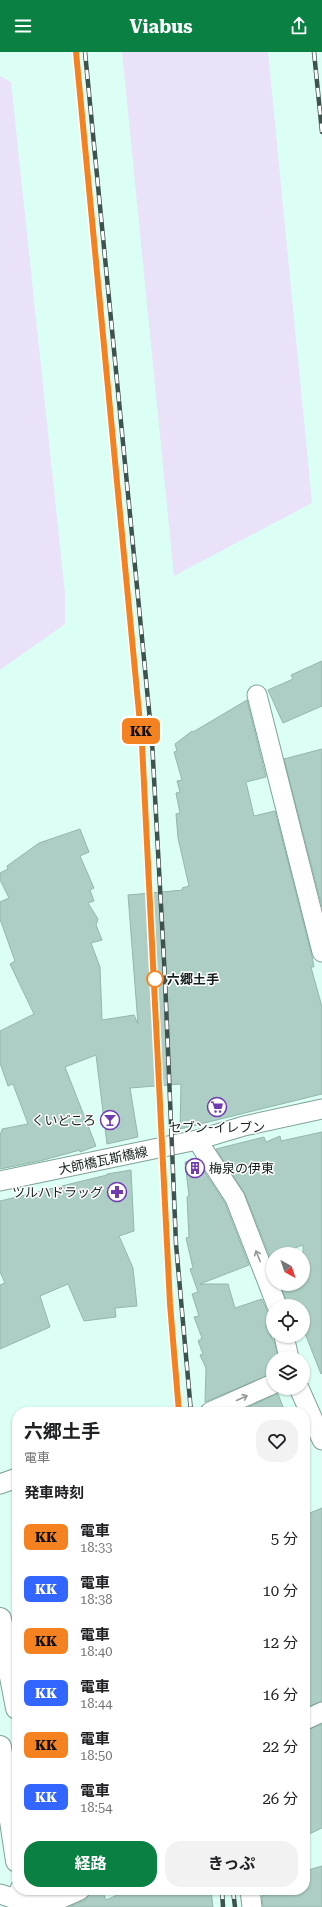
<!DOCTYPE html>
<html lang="ja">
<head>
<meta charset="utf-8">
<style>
	:root { --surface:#fff; --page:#f2f2f2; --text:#202124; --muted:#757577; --accent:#0b8043 }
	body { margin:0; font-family:"Roboto Serif","Noto Sans JP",serif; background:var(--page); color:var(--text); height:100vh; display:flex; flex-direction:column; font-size:15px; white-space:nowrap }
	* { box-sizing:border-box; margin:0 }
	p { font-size:13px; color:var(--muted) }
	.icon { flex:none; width:22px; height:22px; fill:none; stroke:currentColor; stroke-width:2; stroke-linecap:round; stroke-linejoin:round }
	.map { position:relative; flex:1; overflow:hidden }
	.details { position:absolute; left:12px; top:1355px; width:298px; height:488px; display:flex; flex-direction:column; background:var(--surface); border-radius:16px; box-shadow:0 1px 3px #0004 }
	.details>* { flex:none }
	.badge { padding:0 8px; border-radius:6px; font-size:14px; line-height:26px }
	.needle { width:26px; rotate:140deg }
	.buttons { position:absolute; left:266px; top:1195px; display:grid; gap:8px }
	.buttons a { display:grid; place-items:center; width:44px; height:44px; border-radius:50%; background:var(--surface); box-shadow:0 1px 3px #0004; font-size:20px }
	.map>.badge { position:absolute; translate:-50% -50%; box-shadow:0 0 0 2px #fff }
	h2 { padding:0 12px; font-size:15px; line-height:36px }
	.round { display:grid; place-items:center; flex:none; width:42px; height:42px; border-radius:16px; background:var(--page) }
	.overview { display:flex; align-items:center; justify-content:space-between; height:68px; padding:0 12px }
	h1 { font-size:19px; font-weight:700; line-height:30px }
	.action { display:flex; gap:8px; margin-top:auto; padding:8px 12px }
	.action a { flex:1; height:46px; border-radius:16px; background:var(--accent); color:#fff; font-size:16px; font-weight:700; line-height:46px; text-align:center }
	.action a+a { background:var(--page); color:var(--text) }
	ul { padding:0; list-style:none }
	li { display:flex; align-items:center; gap:12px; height:52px; padding:0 12px }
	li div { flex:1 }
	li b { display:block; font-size:15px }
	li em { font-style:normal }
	li .badge { min-width:44px; font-weight:700; text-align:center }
	header { display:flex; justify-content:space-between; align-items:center; height:52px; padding:0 12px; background:var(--accent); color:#fff; font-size:18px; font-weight:700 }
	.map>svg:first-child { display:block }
</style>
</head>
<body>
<header><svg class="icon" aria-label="menu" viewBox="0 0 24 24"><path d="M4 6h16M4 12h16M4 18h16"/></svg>Viabus<svg class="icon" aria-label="share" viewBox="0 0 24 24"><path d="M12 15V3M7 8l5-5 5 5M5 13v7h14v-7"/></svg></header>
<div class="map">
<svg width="322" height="1855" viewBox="0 0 322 1855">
	<rect width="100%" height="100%" fill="#dbfff5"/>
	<g fill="#e9e2f8">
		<path d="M 122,0 L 268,0 L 312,451 L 174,524 Z"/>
		<path d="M 0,24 L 11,30 L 65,542 L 65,572 L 0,618 Z"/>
	</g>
	<g fill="#accec5" stroke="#94b6ad">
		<path d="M 322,609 L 322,654 L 283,671 L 268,638 L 293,627 L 291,623 Z"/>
		<path d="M 247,648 L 266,725 L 246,730 L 254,764 L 275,759 L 312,904 L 314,915 L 311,915 L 322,955 L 322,1042 L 180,1077 L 181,1032 L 130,1036 L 138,1085 L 107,1092 L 96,1003 L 65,1015 L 96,1094 L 80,1100 L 80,1098 L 40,1109 L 0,1117 L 0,1084 L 2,1077 L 28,1072 L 13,1032 L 8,1034 L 0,1011 L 0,979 L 34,962 L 10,912 L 15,909 L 0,867 L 0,850 L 9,846 L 0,828 L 0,821 L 8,817 L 7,814 L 39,791 L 80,777 L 89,800 L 80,804 L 94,836 L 90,838 L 94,849 L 88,851 L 98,867 L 96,873 L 102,888 L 91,891 L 100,915 L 102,968 L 134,963 L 138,972 L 128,843 L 183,838 L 182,836 L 189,834 L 178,786 L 176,762 L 180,761 L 176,741 L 180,740 L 177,729 L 182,728 L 174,700 L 177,699 L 175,692 L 192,679 L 193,680 Z"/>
		<path d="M 322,697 L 322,855 L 284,707 Z"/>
		<path d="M 322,1080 L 322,1321 L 321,1322 L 303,1276 L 303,1254 L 288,1254 L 280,1232 L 303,1232 L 303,1193 L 279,1202 L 273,1202 L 273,1204 L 270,1205 L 245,1142 L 216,1097 L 264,1085 L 266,1090 L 280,1084 L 281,1089 Z"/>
		<path d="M 196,1107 L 225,1151 L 249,1213 L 200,1232 L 228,1232 L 235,1256 L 262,1247 L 273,1272 L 266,1274 L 275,1292 L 278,1306 L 273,1306 L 273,1321 L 205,1350 L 206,1316 L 200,1303 L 203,1302 L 198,1289 L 202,1286 L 194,1265 L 199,1264 L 192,1242 L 198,1240 L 190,1217 L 193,1216 L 186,1186 L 189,1185 L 187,1145 L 189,1144 L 185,1110 Z"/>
		<path d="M 131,1118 L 134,1179 L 119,1184 L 133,1216 L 137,1254 L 115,1256 L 116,1265 L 84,1269 L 68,1232 L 40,1244 L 50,1275 L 0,1297 L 0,1233 L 5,1231 L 0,1220 L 0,1149 L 107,1123 L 107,1122 Z"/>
		<path d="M 278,1342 L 285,1360 L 237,1360 L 277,1342 Z"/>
		<path d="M 322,1456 L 322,1649 L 305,1656 L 305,1463 Z"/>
		<path d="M 322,1672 L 322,1776 L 305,1784 L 305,1679 Z"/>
		<path d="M 322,1814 L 322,1855 L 263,1855 L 262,1844 L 277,1838 L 305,1838 L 305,1819 Z"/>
		<path d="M 98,1838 L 102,1838 L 106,1848 L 129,1838 L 211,1838 L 213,1855 L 69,1855 L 85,1848 L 90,1841 Z"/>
	</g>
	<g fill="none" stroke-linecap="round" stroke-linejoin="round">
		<g stroke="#7fa198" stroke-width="21">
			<g id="minor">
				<path d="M 257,643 L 322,900"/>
				<path d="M 197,1088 L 235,1146 L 277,1254"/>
				<path d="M 0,1129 L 197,1088 L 244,1074 L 322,1057"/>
				<path d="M 284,1284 L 289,1306"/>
				<path d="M 299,1336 L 322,1388"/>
				<path d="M 210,1360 L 273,1332"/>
				<path d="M 0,1432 L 17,1426"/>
				<path d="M 305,1668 L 322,1660"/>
				<path d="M 250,1838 L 252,1855"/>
				<path d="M 0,1842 C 38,1855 44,1855 80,1838"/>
			</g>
		</g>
		<g stroke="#7fa198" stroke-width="24">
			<g id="highway">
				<path d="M 0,1567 L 17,1656"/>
				<path d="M 0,1695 L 17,1809"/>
				<path d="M 21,1838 L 23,1855"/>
			</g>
		</g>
		<use href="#minor" stroke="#fff" stroke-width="19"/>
		<use href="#highway" stroke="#fff" stroke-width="22"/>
		<g stroke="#40524e" stroke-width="4.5">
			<g id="rail">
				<path d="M 76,0 L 142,692 L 170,1252 L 179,1360"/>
				<path d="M 85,0 L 152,689 L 165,927 L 176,1192 L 191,1360"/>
				<path d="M 314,0 L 322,80"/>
				<path d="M 222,1838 L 223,1855"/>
				<path d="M 233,1838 L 235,1855"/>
			</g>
		</g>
		<use href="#rail" stroke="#fff" stroke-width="3" stroke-dasharray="9" stroke-linecap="butt"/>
	</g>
	<defs><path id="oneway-shaft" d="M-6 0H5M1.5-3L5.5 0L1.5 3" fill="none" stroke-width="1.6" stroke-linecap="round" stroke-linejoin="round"/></defs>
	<g stroke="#949a99">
		<use href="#oneway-shaft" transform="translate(258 1204) rotate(-112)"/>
		<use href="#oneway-shaft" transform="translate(242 1346) rotate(-24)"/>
	</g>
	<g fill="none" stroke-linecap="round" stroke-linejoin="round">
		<g stroke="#fff" stroke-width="9">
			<path id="line" d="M 76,0 L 142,692 L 170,1252 L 179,1360"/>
		</g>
		<use href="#line" stroke="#f58220" stroke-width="6"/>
	</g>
	<defs>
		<g id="supermarket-ring" transform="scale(1)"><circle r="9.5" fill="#fff" stroke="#703ab1" stroke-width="1.5"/><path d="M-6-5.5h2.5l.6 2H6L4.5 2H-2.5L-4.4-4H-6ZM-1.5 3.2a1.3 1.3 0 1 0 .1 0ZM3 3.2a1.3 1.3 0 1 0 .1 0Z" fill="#703ab1"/></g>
		<g id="bar-ring" transform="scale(1)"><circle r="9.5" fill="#fff" stroke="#703ab1" stroke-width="1.5"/><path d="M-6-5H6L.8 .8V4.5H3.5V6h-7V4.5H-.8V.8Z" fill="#703ab1"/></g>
		<g id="building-ring" transform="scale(1)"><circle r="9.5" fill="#fff" stroke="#703ab1" stroke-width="1.5"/><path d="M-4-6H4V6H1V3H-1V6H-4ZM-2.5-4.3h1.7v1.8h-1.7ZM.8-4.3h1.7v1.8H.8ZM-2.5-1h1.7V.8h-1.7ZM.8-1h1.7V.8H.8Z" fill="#703ab1"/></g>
		<g id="pharmacy-ring" transform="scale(1)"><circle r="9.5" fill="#fff" stroke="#703ab1" stroke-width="1.5"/><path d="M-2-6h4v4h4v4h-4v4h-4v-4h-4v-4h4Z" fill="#703ab1"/></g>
	</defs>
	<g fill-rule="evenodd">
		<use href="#supermarket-ring" x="217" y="1055"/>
		<use href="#bar-ring" x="110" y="1068"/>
		<use href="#building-ring" x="195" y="1116"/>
		<use href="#pharmacy-ring" x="117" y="1140"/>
	</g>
	<circle fill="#fff" stroke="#f58220" stroke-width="2" cx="155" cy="927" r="8"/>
	<g text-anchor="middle" stroke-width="3" stroke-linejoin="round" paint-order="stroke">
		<g font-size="13" font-weight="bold" fill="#121f1c" stroke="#fff" text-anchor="start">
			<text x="167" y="932">六郷土手</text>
		</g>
		<g font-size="13" fill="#121f1c" stroke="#fff" text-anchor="end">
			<text x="96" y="1073">くいどころ</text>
			<text x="217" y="1080" text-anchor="middle">セブン-イレブン</text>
			<text x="209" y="1121" text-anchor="start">梅泉の伊東</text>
			<text x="103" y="1145">ツルハドラッグ</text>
		</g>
		<g font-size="13" fill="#121f1c" stroke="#fff">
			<text transform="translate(103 1108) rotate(-12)" y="5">大師橋瓦斯橋線</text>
		</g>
	</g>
</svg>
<div class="buttons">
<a><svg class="needle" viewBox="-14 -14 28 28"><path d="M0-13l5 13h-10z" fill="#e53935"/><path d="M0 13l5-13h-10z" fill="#757577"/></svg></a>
<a><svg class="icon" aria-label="locate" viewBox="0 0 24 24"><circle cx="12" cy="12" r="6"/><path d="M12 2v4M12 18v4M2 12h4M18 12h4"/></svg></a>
<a><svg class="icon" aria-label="layers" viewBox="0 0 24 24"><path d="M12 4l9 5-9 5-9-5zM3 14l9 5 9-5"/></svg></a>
</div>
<b class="badge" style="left:141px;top:679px;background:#f58220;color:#111">KK</b>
<section class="details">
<div class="overview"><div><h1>六郷土手</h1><p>電車</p></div><a class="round"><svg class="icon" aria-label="heart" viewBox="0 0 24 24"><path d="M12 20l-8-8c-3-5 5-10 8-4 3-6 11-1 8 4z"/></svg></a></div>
<h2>発車時刻</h2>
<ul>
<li><span class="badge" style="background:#f58220;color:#111">KK</span><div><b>電車</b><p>18:33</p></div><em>5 分</em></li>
<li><span class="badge" style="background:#36f;color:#fff">KK</span><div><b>電車</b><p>18:38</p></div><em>10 分</em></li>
<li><span class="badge" style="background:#f58220;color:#111">KK</span><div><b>電車</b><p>18:40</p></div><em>12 分</em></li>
<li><span class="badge" style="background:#36f;color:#fff">KK</span><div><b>電車</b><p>18:44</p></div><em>16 分</em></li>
<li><span class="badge" style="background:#f58220;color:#111">KK</span><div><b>電車</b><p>18:50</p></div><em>22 分</em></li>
<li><span class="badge" style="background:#36f;color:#fff">KK</span><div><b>電車</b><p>18:54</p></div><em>26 分</em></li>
</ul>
<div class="action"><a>経路</a><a>きっぷ</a></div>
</section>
</div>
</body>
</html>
